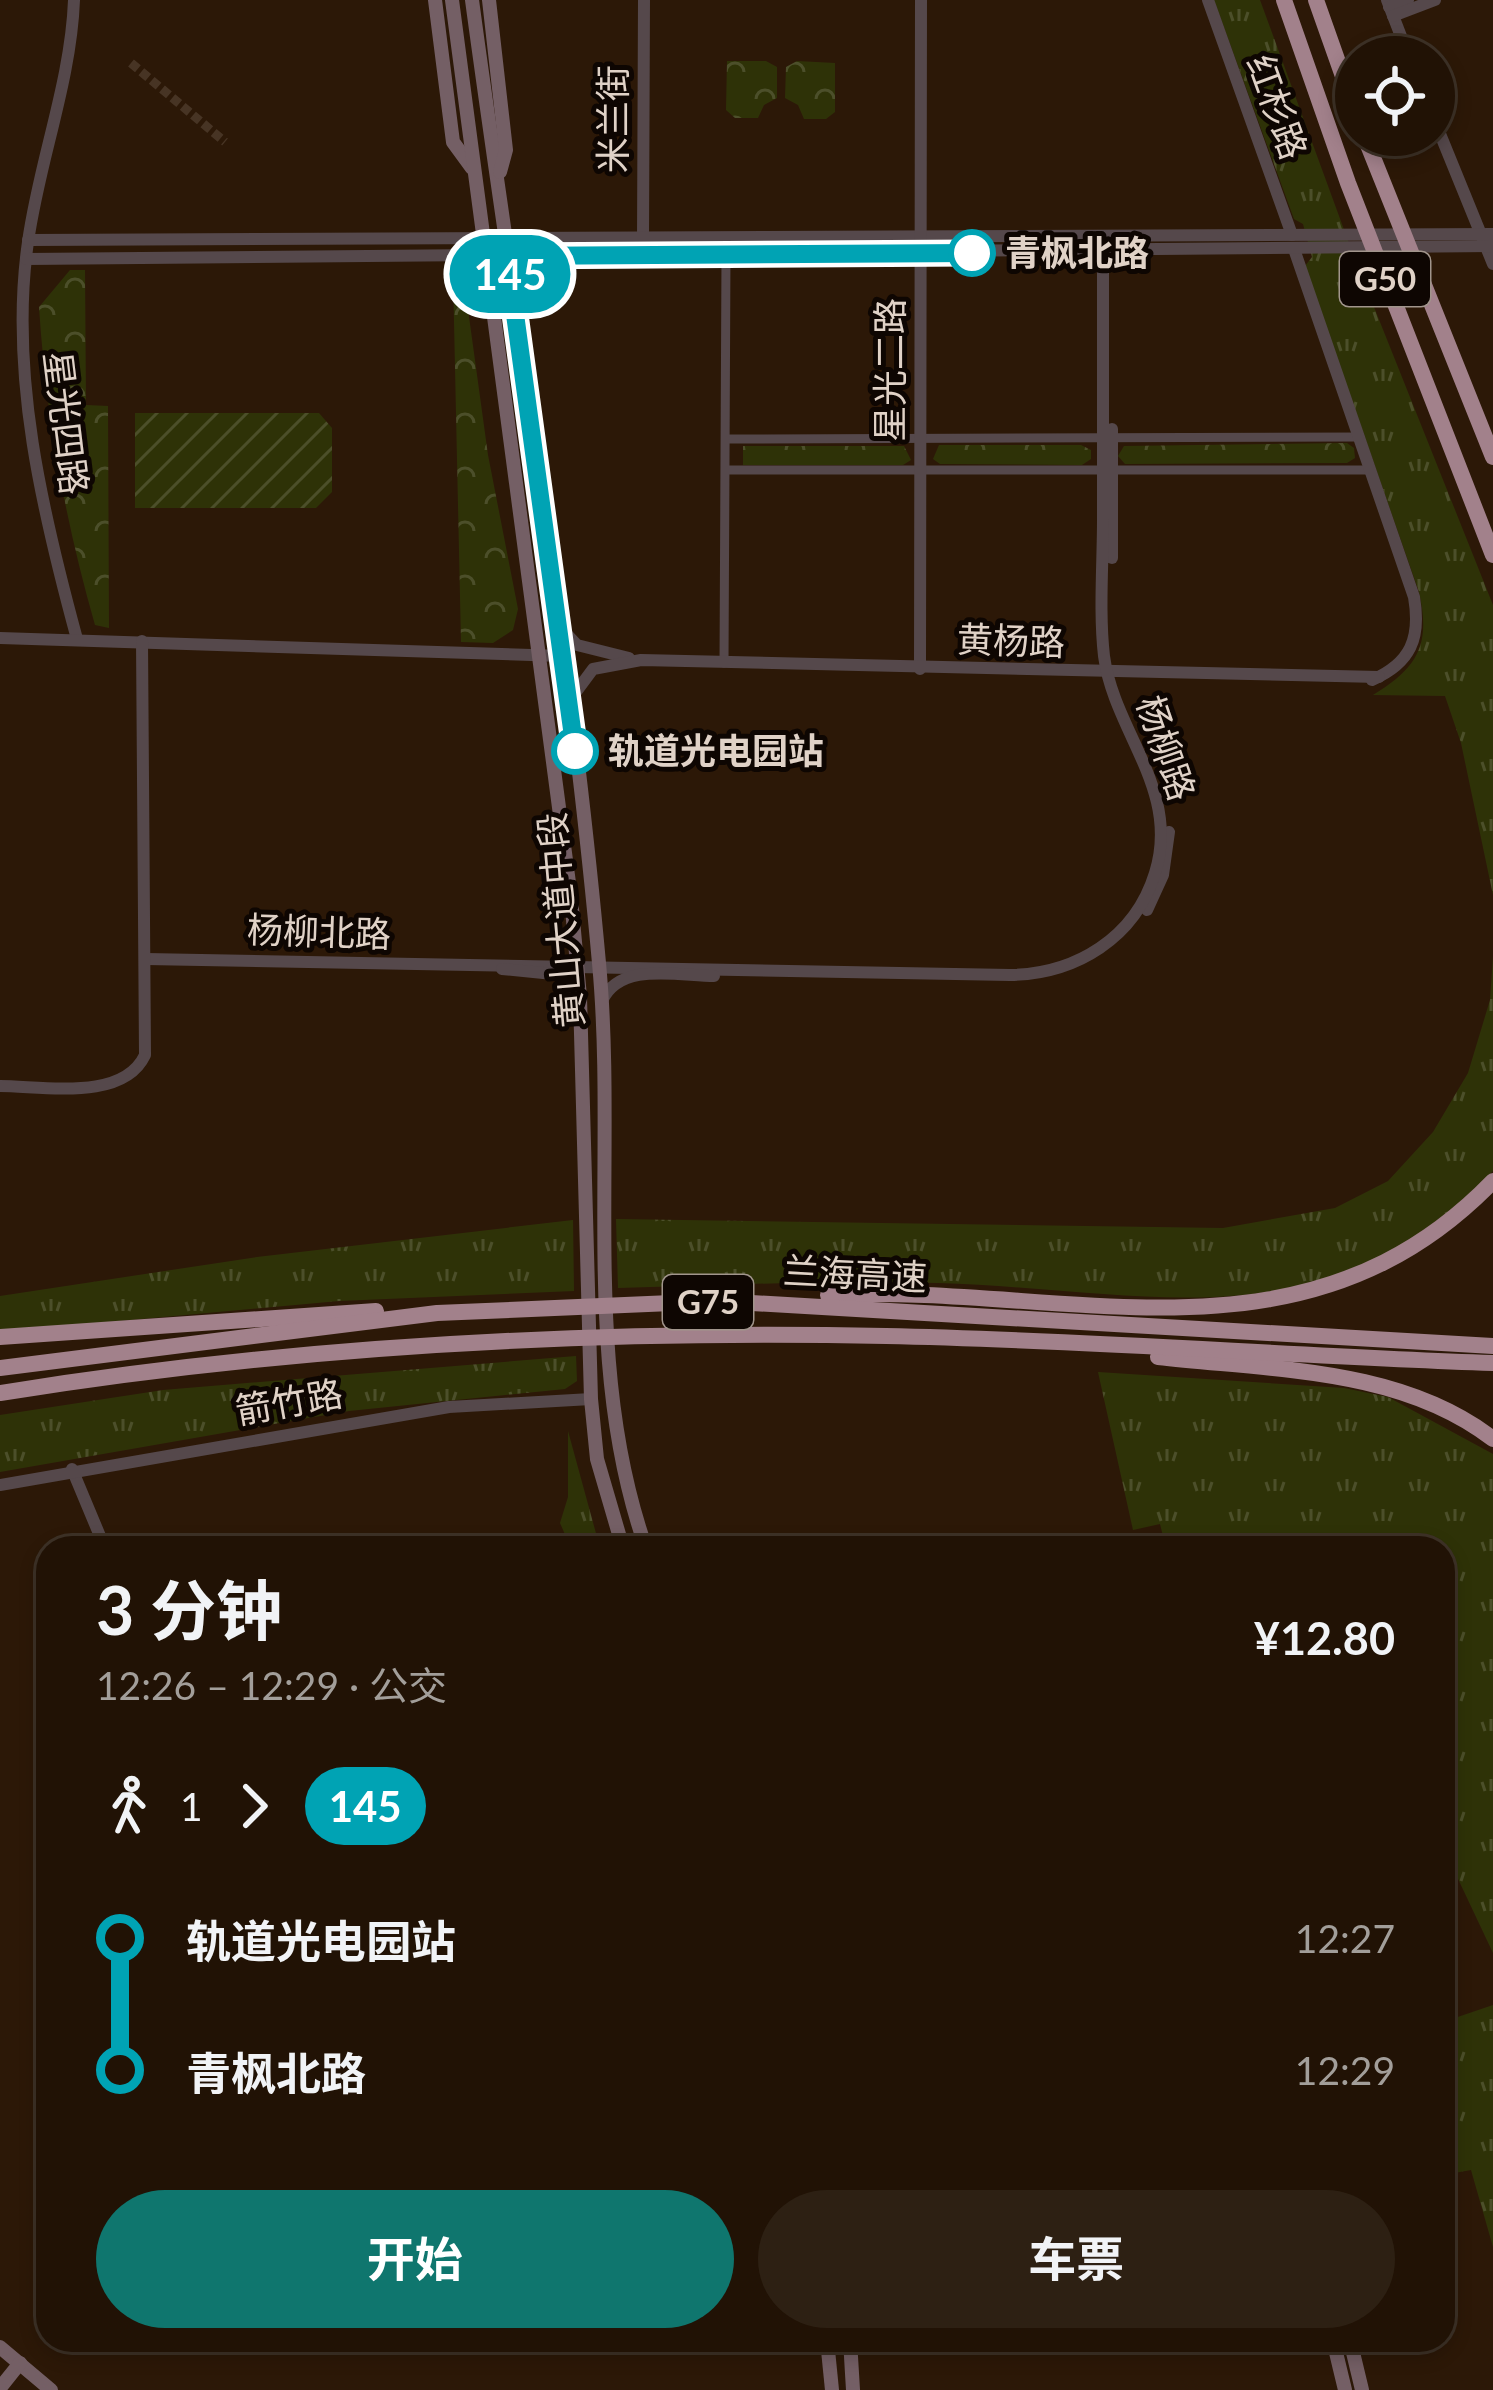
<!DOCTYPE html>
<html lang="zh">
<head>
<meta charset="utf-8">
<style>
	:root { --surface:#211205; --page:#2d2013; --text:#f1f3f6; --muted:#a29e9a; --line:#3e3227; --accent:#0f766e }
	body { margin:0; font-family:Lato,"Noto Sans SC",sans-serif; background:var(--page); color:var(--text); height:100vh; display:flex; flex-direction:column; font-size:45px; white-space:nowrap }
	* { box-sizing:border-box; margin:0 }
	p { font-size:39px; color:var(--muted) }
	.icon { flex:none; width:66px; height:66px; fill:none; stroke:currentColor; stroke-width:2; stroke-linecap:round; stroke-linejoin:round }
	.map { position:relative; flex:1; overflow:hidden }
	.side { position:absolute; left:36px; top:1536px; width:1419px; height:816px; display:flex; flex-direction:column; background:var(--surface); border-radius:36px; box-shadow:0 6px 18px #0003,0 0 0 3px var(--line) }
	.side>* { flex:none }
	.badge { padding:0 24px; border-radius:39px; font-size:42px; line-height:78px }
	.controls { position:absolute; left:1335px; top:36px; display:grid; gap:24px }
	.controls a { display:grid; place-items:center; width:120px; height:120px; border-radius:50%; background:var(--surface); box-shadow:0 6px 18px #0003,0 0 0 3px var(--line); font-size:60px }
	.map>.badge { position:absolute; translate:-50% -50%; box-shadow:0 0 0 6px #fff }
	.legs { display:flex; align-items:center; gap:18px; height:132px; padding:0 60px; font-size:39px }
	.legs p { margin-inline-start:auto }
	.headline { display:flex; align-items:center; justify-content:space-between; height:204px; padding:0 60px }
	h1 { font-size:66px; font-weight:700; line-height:90px }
	.button { display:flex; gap:24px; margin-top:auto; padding:24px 60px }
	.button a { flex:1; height:138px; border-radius:72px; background:var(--accent); color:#fff; font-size:48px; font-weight:700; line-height:138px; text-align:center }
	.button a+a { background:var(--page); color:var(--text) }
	ul { padding:0 60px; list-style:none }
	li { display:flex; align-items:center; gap:42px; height:132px; font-size:45px }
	li i { display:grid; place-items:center; width:18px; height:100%; margin:0 15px; background:currentColor }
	li i::after { content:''; width:30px; height:30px; margin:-15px; border:9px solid; border-radius:50%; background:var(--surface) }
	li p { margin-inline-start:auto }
	li:first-child i { background:linear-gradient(#0000 50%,currentColor 0) }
	li:last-child i { background:linear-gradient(currentColor 50%,#0000 0) }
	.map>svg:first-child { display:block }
</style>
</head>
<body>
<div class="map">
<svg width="1493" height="2390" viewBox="0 0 1493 2390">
	<defs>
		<pattern id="grass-tufts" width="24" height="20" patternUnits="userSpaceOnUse" patternTransform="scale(3)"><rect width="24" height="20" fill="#2e3207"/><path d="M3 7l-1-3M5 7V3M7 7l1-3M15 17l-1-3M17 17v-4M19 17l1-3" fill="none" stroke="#4c4f2a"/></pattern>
		<pattern id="forest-crowns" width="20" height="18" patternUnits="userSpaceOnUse" patternTransform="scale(3)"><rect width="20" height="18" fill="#2e3207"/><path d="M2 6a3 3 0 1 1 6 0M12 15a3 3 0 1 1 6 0" fill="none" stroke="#4c4f2a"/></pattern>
		<pattern id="garden-furrows" width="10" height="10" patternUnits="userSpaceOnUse" patternTransform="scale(3)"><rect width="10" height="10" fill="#2e3207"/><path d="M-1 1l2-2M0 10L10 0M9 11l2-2" fill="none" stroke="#4c4f2a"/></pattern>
	</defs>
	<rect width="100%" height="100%" fill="#2c1807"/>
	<g fill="url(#grass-tufts)">
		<path d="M 1214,0 L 1260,0 L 1354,257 L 1493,605 L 1493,895 L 1461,743 L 1445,696 L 1373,695 C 1418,667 1431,645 1419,592 L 1305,266 L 1312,257 L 1303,224 L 1294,219 Z"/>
		<path d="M 1493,956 L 1493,1171 C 1318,1348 1158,1290 938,1283 C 831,1280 725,1285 618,1288 L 616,1219 L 1223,1228 L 1335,1208 L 1388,1181 L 1433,1132 L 1468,1073 L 1490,1000 Z"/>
		<path d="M 573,1220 L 574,1291 L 339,1301 L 0,1332 L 0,1296 L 257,1257 Z"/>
		<path d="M 576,1356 L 577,1381 L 565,1389 L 349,1411 L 0,1472 L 0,1415 L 163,1390 Z"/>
		<path d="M 1098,1372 L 1344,1388 L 1388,1397 L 1493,1454 L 1493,1953 L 1443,1847 L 1443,1548 L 1166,1548 L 1160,1524 L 1133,1530 Z"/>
		<path d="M 568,1431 L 600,1548 L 571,1548 L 560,1523 L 568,1497 Z"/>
		<path d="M 1493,2005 L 1493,2247 L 1471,2170 L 1443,2175 L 1443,2022 Z"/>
	</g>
	<g fill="url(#forest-crowns)">
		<path d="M 727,61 L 766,61 L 777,67 L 777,98 L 764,105 L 758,118 L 735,118 L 726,110 Z"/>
		<path d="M 797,61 L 835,63 L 835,112 L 826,119 L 804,119 L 798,105 L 785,98 L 786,67 Z"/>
		<path d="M 70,270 L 85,270 L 86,405 L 108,406 L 109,628 L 95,625 C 65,520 46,416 39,307 Z"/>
		<path d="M 453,275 L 466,295 L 488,455 L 518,609 L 513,630 L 493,643 L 461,642 Z"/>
		<path d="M 1347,443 L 1354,448 L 1355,458 L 1347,463 L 1125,464 L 1118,456 L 1124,446 Z"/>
		<path d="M 939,445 L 1081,445 L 1091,450 L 1091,459 L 1082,465 L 940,464 L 933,459 Z"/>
		<path d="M 743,446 L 904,446 L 911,460 L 903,465 L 743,465 Z"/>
	</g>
	<path fill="url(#garden-furrows)" d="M 135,413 L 319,413 L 332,428 L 332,492 L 316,508 L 135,508 Z"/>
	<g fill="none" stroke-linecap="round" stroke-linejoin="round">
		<path stroke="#473424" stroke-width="9" stroke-dasharray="9 4.5" stroke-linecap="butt" d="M 131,63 L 225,142"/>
		<g stroke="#55484b" stroke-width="9">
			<path d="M 726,439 L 1360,437"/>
			<path d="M 726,470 L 1371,470"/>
			<path d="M 724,663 L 726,255"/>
		</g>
		<g stroke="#55484b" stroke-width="12">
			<path d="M 74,0 C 71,81 39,162 28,242 C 9,373 43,514 77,639"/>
			<path d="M 1208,0 L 1292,235"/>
			<path d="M 1387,0 L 1409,57"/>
			<path d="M 1389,7 L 1408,0"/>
			<path d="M 1393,16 L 1435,0"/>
			<path d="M 1434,119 L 1493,264"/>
			<path d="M 643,239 L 644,0"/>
			<path d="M 28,240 L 1493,234"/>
			<path d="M 1294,249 L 1414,597 C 1421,638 1411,663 1372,680"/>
			<path d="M 26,259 L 1493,246"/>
			<path d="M 1112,429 L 1112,558"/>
			<path d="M 562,629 L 577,645 L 629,658"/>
			<path d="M 0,638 L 562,656"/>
			<path d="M 920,669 L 921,0"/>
			<path d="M 570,700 L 593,669 L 641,660 L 1379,677"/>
			<path d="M 1147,910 L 1163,875 L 1169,832"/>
			<path d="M 146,959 L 1010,975 C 1076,974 1135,938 1155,873 C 1181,790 1114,732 1104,656 C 1099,612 1103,564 1103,519 C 1103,425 1103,331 1103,237"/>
			<path d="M 502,969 L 563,975 L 579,995"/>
			<path d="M 602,1001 C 620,961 679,976 714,976"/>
			<path d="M 0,1086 C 43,1086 123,1102 145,1055 L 142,641"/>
			<path d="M 72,1469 L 105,1548"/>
			<path d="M 0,1485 L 449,1407 L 591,1399"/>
		</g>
		<g stroke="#745f65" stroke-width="14">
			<path d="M 435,0 L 453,142 L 472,168"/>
			<path d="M 452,0 L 571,898 L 580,997 L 591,1399 L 597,1459 L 623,1548"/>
			<path d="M 472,0 C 515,320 570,641 599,963 C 617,1157 580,1361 646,1548"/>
			<path d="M 489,0 L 506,150 L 500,172"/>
			<path d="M 827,2340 L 832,2390"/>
			<path d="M 850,2340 L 853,2390"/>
			<path d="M 1333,2340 L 1345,2390"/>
			<path d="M 1350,2340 L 1362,2390"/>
			<path d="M 0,2347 L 51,2390"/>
			<path d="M 0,2388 L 20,2363"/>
		</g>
		<g stroke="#a2818b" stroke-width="16">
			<path d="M 1284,0 L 1348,183 L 1493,555"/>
			<path d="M 1316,0 L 1356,113"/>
			<path d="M 1364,135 L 1493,457"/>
			<path d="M 828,1295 C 1067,1283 1302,1378 1493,1181"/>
			<path d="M 0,1337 L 376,1311"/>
			<path d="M 1158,1357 C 1270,1370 1400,1367 1493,1439"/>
			<path d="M 0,1368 L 437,1313 L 718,1301 L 1493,1346"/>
			<path d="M 0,1393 C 292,1346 591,1330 886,1336 C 1088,1340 1291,1356 1493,1363"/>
		</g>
	</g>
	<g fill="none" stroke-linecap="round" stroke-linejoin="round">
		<g stroke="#fff" stroke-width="27">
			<path id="line-1" d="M 575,751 L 507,256 L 972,253"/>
		</g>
		<use href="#line-1" stroke="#00a3b4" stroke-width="18"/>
	</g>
	<g fill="#fff" stroke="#00a3b4" stroke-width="6">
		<circle cx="972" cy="253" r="21"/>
		<circle cx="575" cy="751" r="21"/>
	</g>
	<g text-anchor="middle" stroke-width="10" stroke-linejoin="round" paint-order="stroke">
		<g fill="#0e0602" stroke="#a1958c" stroke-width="3">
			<rect x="1340" y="252" width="90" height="54" rx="9"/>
			<rect x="663" y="1275" width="90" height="54" rx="9"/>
		</g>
		<g font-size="33" font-weight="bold" fill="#e0d2c7">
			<text x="1385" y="291">G50</text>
			<text x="708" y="1314">G75</text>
		</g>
		<g font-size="36" fill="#e0d2c7" stroke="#0e0602">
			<text transform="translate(1277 107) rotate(70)" y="13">红杉路</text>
			<text transform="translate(613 119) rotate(-90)" y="13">米兰街</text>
			<text transform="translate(890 370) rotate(-90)" y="13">星光二路</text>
			<text transform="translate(66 423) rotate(83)" y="13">星光四路</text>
			<text transform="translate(1011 641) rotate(2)" y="13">黄杨路</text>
			<text transform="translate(1166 748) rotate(71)" y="13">杨柳路</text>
			<text transform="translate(561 920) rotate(-95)" y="13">黄山大道中段</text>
			<text transform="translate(319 932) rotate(2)" y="13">杨柳北路</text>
			<text transform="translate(855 1274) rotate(3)" y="13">兰海高速</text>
			<text transform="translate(289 1402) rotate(-10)" y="13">箭竹路</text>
		</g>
		<g font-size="36" font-weight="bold" fill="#e0d2c7" stroke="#0e0602" text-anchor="start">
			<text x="1005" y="266">青枫北路</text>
			<text x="608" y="764">轨道光电园站</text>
		</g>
	</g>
</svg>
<div class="controls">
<a><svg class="icon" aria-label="locate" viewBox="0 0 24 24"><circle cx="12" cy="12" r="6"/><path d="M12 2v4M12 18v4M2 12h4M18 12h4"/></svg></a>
</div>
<b class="badge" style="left:510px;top:274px;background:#00a3b4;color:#fff">145</b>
<section class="side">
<div class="headline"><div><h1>3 分钟</h1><p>12:26 – 12:29 · 公交</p></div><b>¥12.80</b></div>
<div class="legs"><svg class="icon" aria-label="walk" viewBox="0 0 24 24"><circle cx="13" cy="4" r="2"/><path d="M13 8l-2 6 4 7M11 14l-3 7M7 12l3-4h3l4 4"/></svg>1<svg class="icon" aria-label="forward" viewBox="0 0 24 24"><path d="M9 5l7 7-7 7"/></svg><b class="badge" style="background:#00a3b4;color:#fff">145</b></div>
<ul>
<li><i style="color:#00a3b4"></i><b>轨道光电园站</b><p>12:27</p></li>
<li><i style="color:#00a3b4"></i><b>青枫北路</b><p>12:29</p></li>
</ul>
<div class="button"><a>开始</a><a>车票</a></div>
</section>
</div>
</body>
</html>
